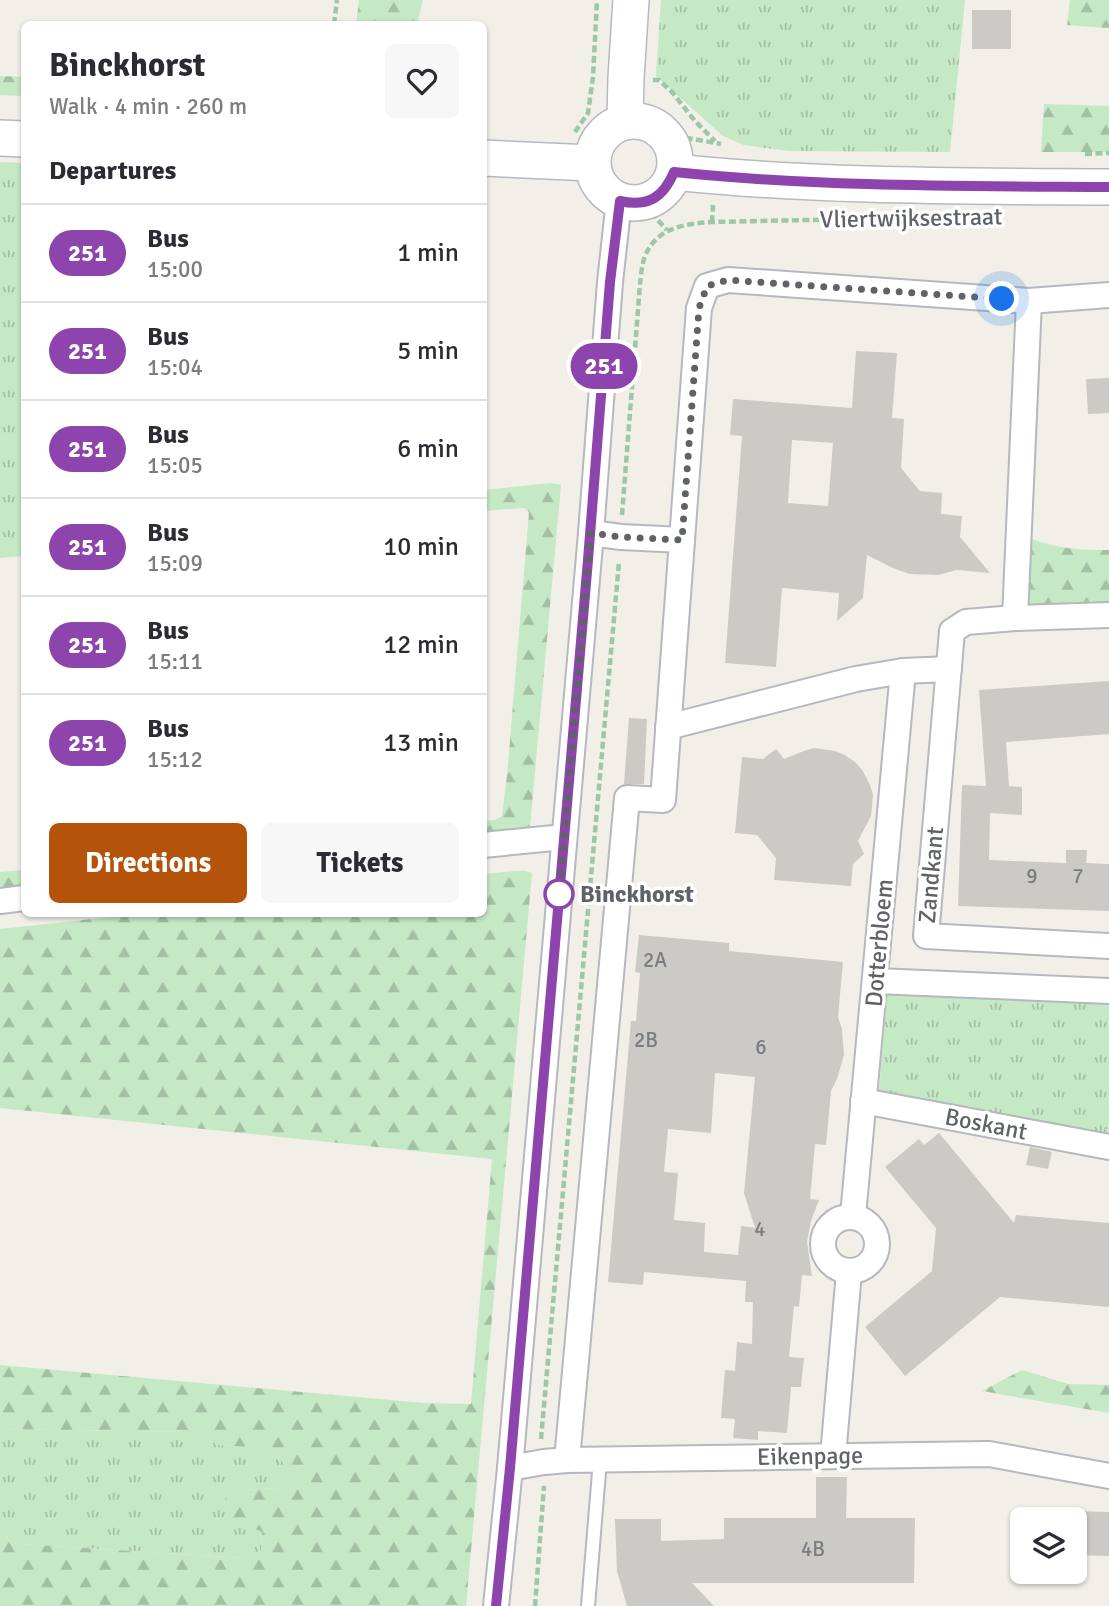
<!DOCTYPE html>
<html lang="en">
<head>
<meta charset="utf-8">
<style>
	:root { --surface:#fff; --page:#f7f7f7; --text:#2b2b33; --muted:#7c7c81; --line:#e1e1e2; --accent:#b45309 }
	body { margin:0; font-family:Signika,sans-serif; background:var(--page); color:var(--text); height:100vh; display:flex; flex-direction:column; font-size:26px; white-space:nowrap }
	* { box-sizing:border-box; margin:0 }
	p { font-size:23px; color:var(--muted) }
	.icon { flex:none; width:38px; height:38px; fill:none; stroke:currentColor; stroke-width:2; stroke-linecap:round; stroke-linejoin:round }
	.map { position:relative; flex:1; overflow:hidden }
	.panel { position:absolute; left:21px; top:21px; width:466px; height:896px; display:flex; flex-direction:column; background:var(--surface); border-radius:10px; box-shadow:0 2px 5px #0004 }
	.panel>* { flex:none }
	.badge { padding:0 14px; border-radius:23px; font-size:24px; line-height:46px }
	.buttons { position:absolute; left:1010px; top:1507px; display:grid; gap:14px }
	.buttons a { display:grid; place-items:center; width:77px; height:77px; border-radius:10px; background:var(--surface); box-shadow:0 2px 5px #0004; font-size:35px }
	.you { position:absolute; width:35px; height:35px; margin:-18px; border:5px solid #fff; border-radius:50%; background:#1a73e8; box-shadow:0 0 0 10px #1a73e833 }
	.map>.badge { position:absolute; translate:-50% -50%; box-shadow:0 0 0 4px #fff }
	h2 { padding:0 28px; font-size:26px; line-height:63px }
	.round { display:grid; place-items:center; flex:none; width:74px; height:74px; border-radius:10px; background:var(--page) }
	.summary { display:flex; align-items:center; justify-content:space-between; height:119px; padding:0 28px }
	h1 { font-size:33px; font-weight:800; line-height:52px }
	.cta { display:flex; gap:14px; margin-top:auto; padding:14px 28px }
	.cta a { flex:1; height:80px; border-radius:10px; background:var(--accent); color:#fff; font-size:28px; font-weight:800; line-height:80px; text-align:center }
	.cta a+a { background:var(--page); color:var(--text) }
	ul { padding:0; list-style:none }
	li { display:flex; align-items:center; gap:21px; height:98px; padding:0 28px; border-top:2px solid var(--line) }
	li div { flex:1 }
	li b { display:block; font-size:26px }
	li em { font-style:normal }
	li .badge { min-width:77px; font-weight:700; text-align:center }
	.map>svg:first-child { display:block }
</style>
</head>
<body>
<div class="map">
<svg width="1109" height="1606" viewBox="0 0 1109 1606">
	<defs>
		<pattern id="grass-tufts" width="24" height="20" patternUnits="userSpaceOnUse" patternTransform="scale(1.75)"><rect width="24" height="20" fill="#c5e8c5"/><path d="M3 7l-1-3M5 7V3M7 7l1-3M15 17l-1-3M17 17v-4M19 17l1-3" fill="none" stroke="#a3c0a4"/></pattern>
		<pattern id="forest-firs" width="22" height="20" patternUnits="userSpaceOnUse" patternTransform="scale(1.75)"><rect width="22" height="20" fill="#c5e8c5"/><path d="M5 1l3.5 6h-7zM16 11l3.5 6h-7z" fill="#a3c0a4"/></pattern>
	</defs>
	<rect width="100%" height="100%" fill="#f1efe8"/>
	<g fill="url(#grass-tufts)">
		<path d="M 661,0 L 965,0 L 950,152 L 789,151 L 744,145 L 723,136 L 656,76 Z"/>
		<path d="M 0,162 L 24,163 L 24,536 L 0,538 Z"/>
		<path d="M 896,993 L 1109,999 L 1109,1137 L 890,1096 L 879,1091 L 887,995 Z"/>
		<path d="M 0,1429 L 189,1432 L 219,1445 L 248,1447 L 275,1454 L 286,1466 L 286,1480 L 279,1488 L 246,1490 L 226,1493 L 251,1526 L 262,1532 L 261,1550 L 245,1558 L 20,1544 L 9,1540 L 0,1524 Z"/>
	</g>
	<g fill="url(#forest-firs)">
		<path d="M 359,0 L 423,0 L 417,24 L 356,24 Z"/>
		<path d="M 1070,0 L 1109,0 L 1109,28 L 1067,25 Z"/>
		<path d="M 0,76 L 24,77 L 24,96 L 0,95 Z"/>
		<path d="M 1044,104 L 1109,106 L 1109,152 L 1041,152 Z"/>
		<path d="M 551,483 L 561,485 L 530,827 L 483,833 L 483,821 L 495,820 L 502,816 L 507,776 L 529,512 L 524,508 L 483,511 L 483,490 Z"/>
		<path d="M 24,536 L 24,556 L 0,558 L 0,538 Z"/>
		<path d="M 1032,539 C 1059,549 1080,550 1109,550 L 1109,603 L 1024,605 Z"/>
		<path d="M 24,870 L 24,887 L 0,890 L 0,872 Z"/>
		<path d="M 515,871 L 525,871 L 532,873 L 466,1606 L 0,1606 L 0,1524 L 9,1540 L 20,1544 L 245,1558 L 261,1550 L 262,1532 L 235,1521 L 224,1511 L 226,1493 L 246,1490 L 279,1488 L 286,1480 L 286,1466 L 275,1454 L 248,1447 L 219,1445 L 189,1432 L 0,1429 L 0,1365 L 424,1403 L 471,1404 L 492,1159 L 0,1108 L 0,929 L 138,914 L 483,914 L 483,874 Z"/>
		<path d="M 1022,1370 L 1068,1384 L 1109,1385 L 1109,1413 L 982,1391 Z"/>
	</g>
	<g fill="#cccac5" fill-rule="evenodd">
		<rect x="972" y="10" width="39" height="39"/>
		<path d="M 856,351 L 897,353 L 892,418 L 904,419 L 901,468 L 920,491 L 942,493 L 941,514 L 962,516 L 960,537 L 990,573 L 957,570 L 938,575 L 910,574 L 895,569 L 867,555 L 863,598 L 837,621 L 839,593 L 782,588 L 776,667 L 725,663 L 742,436 L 730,435 L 733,399 L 852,408 ZM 792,440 L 833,443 L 828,506 L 788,503 Z"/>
		<path d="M 1109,378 L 1109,413 L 1088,414 L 1086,379 Z"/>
		<path d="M 1109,681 L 1109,734 L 1006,742 L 1009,786 L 1022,787 L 1022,815 L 990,813 L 989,860 L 1066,863 L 1066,850 L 1087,850 L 1086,863 L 1109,864 L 1109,911 L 958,906 L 962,785 L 986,786 L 979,690 Z"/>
		<path d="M 629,718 L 647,719 L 644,784 L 624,784 Z"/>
		<path d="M 814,748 L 835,751 L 845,755 L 855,762 L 863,771 L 870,785 L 873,795 L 871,816 L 858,841 L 864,854 L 853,864 L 851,886 L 774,880 L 776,858 L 757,835 L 735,833 L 742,757 L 763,759 L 776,749 L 784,759 L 804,751 Z"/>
		<path d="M 639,935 L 729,943 L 729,951 L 843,962 L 838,1017 L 842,1029 L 844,1055 L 837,1079 L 831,1091 L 826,1145 L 815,1144 L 810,1199 L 819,1200 L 811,1221 L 807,1242 L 812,1276 L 802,1275 L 799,1307 L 794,1306 L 789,1357 L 804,1358 L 801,1387 L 791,1387 L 787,1433 L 758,1431 L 758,1440 L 733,1438 L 735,1419 L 721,1418 L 725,1370 L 735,1371 L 737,1342 L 752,1344 L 753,1302 L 745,1302 L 746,1281 L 644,1272 L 643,1285 L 608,1282 L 631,1021 L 636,1021 L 640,973 L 635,972 ZM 715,1073 L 755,1077 L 744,1193 L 755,1228 L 741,1226 L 738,1255 L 704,1252 L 705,1223 L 674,1220 L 678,1173 L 664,1172 L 668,1129 L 711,1133 Z"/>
		<path d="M 939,1133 L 1014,1223 L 1016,1215 L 1109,1223 L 1109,1307 L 1000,1297 L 905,1376 L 865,1327 L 932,1271 L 936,1228 L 885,1167 L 919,1139 L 924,1145 Z"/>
		<path d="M 1030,1147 L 1052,1152 L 1048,1169 L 1026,1165 Z"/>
		<path d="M 816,1477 L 847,1477 L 846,1518 L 915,1518 L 914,1583 L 692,1583 L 714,1606 L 627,1606 L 617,1571 L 615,1519 L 661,1519 L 661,1541 L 724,1539 L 724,1518 L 816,1518 Z"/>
		<path d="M 1074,1511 L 1109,1512 L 1109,1556 L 1074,1555 Z"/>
	</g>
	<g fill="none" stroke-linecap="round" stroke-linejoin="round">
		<g stroke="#b5b8bc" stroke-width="16">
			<path id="lane" d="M 588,1606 L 600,1460"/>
		</g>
		<g stroke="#b5b8bc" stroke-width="28">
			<g id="street">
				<path d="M 591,533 L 621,537 L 682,540"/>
				<path d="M 1109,615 L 1015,618 L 966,622 L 952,631 L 926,936 L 1109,946"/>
				<path d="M 1015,618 L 1029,301"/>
				<path d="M 668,727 L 856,679 L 903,671 L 949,669"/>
				<path d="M 483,845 L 564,837"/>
				<path d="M 0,901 L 24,898"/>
				<path d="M 876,981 L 1109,991"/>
				<path d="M 863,1101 L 1109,1147"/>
				<path d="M 853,1216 L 903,671"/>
				<circle cx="850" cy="1244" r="27"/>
				<path d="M 833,1456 L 849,1272"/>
				<path d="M 567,1460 L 627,798 L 663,800 L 699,308 L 707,286 L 728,280 L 1029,301 L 1109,295"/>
				<path d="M 510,1468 L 544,1462 L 567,1460 L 989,1454 L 1109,1476"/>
				<path d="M 496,1606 L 510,1468 L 591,533 L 610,282 L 619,201"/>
			</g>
		</g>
		<g stroke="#b6babf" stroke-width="38">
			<g id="secondary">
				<circle cx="634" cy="162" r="41"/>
				<path d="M 625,121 L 626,78 L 631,0"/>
				<path d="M 0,138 L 24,139"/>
				<path d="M 483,158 L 592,163"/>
				<path d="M 674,172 C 819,187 964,186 1109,187"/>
			</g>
		</g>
		<g stroke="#9cc7a9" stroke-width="4.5" stroke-dasharray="7 3.5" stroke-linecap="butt">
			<path d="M 334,24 L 337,0"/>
			<path d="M 653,80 L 659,80 L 672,92 L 695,121 L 715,141"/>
			<path d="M 575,132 L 588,113 L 593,77 L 597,0"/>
			<path d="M 665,134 L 721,144"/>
			<path d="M 1085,154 L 1109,153"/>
			<path d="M 644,205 L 667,230"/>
			<path d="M 712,222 L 713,205"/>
			<path d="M 622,515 L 640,284 C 641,275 642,264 645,256 C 657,227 685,224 712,222 L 902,218"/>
			<path d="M 541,1439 L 619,562"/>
			<path d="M 535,1606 L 544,1486"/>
		</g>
		<use href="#lane" stroke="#fff" stroke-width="12"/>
		<use href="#street" stroke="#fff" stroke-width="24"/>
		<use href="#secondary" stroke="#fff" stroke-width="35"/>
	</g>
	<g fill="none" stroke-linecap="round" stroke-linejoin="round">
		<g stroke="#fff" stroke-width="16">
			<path id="line" d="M 496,1606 L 510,1468 L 588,560 L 610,282 L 620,201 C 648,207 663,198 674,172 C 819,187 964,186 1109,187"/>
		</g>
		<use href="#line" stroke="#8e44ad" stroke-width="10"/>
		<path stroke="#5f6368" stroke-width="7" stroke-dasharray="0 12.6" d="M 559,894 L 559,896 L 591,533 L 621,537 L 682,540 L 699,308 L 707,286 L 728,280 L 1002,299"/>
	</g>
	<circle fill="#fff" stroke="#8e44ad" stroke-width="3.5" cx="559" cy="894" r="14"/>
	<g text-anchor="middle" stroke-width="7" stroke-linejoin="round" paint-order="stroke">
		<g font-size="21" fill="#7a7d7f">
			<text x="1032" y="883">9</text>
			<text x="1078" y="883">7</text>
			<text x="655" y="967">2A</text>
			<text x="646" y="1047">2B</text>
			<text x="761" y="1054">6</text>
			<text x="760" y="1236">4</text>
			<text x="813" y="1556">4B</text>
		</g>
		<g font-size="24" fill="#5f6368" stroke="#fff">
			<text transform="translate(911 218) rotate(-1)" y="8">Vliertwijksestraat</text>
			<text transform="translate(931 875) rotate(-85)" y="8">Zandkant</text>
			<text transform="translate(879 943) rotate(-85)" y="8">Dotterbloem</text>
			<text transform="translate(986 1124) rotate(11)" y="8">Boskant</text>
			<text transform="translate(810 1456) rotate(-1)" y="8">Eikenpage</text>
		</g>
		<g font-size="24" font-weight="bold" fill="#5f6368" stroke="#fff" text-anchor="start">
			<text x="580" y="902">Binckhorst</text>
		</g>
	</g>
</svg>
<div class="buttons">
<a><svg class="icon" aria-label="layers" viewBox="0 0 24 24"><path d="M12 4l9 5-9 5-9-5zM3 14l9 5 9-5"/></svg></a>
</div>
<div class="you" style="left:1002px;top:299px"></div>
<b class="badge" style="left:604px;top:366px;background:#8e44ad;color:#fff">251</b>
<section class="panel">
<div class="summary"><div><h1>Binckhorst</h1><p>Walk · 4 min · 260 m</p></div><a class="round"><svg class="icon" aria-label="heart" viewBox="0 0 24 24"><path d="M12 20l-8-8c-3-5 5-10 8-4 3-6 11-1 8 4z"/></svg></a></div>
<h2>Departures</h2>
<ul>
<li><span class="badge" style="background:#8e44ad;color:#fff">251</span><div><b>Bus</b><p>15:00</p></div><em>1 min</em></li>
<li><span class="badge" style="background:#8e44ad;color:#fff">251</span><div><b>Bus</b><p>15:04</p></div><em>5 min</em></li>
<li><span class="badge" style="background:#8e44ad;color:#fff">251</span><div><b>Bus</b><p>15:05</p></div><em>6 min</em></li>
<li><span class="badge" style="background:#8e44ad;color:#fff">251</span><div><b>Bus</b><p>15:09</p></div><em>10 min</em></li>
<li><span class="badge" style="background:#8e44ad;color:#fff">251</span><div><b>Bus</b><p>15:11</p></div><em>12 min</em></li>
<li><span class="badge" style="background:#8e44ad;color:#fff">251</span><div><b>Bus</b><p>15:12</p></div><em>13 min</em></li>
</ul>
<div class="cta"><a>Directions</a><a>Tickets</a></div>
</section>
</div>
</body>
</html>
